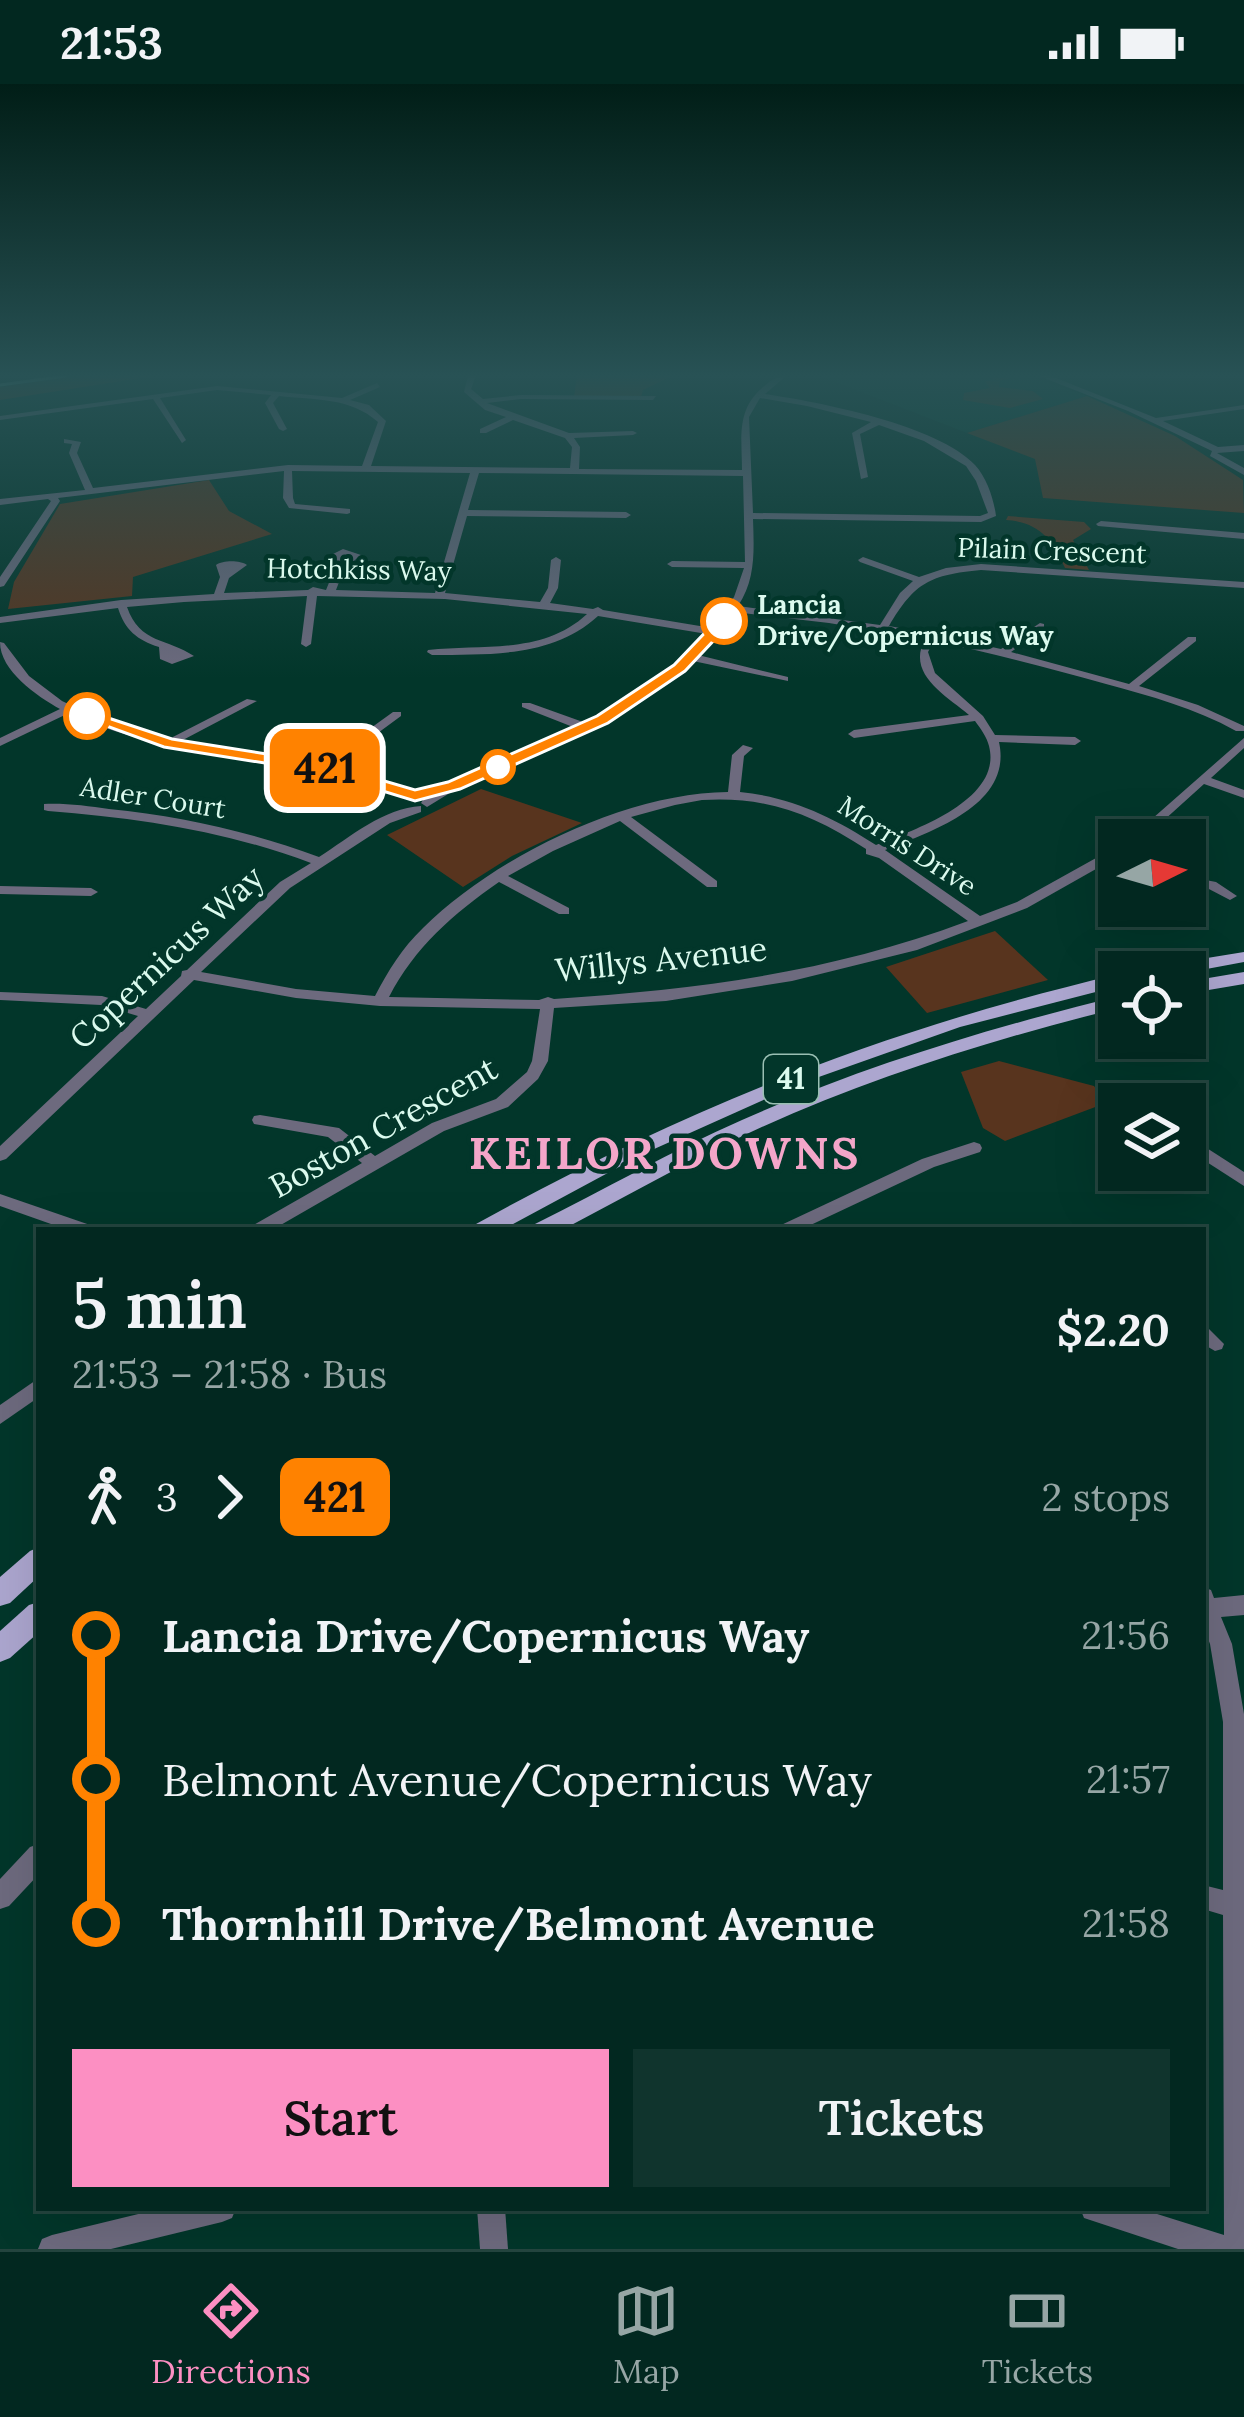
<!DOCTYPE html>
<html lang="en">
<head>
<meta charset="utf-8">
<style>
	:root { --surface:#022820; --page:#10342d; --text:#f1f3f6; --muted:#96a6a5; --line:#23443e; --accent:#fc8fc2 }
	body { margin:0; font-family:Lora,serif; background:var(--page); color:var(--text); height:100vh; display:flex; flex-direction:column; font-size:45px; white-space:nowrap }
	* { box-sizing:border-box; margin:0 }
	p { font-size:39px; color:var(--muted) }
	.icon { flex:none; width:66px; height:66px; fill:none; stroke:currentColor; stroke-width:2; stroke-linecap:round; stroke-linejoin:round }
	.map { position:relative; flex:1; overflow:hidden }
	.side { position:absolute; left:36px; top:1143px; width:1170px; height:984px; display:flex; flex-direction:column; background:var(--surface); border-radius:0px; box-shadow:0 12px 48px #0002,0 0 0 3px var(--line) }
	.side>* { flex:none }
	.badge { padding:0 24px; border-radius:18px; font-size:42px; line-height:78px }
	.needle { width:78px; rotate:85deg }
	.controls { position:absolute; left:1098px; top:735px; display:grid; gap:24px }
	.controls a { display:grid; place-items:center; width:108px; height:108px; border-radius:0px; background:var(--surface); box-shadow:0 12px 48px #0002,0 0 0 3px var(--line); font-size:60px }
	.map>.badge { position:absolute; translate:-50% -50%; box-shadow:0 0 0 6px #fff }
	.legs { display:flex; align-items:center; gap:18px; height:132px; padding:0 36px; font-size:39px }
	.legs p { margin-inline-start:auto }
	.overview { display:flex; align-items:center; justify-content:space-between; height:204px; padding:0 36px }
	h1 { font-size:66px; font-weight:600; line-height:90px }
	.button { display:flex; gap:24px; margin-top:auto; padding:24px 36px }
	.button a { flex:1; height:138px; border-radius:0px; background:var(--accent); color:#111; font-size:48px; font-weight:600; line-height:138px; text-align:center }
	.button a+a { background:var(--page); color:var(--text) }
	ul { padding:0 36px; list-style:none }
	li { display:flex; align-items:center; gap:42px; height:144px; font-size:45px }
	li i { display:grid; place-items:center; width:18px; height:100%; margin:0 15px; background:currentColor }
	li i::after { content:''; width:30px; height:30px; margin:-15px; border:9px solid; border-radius:50%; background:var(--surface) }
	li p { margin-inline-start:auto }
	li:first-child i { background:linear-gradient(#0000 50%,currentColor 0) }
	li:last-child i { background:linear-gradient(currentColor 50%,#0000 0) }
	.status { display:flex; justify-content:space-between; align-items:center; height:84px; padding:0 60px; background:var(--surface); direction:ltr }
	.status svg { height:33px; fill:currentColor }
	.tab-bar { display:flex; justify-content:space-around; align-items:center; height:168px; border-top:3px solid var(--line); background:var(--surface); font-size:33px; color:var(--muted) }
	.tab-bar a { display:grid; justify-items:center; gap:6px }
	.tab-bar .active { color:var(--accent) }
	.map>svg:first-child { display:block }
</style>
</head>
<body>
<div class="status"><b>21:53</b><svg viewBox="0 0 49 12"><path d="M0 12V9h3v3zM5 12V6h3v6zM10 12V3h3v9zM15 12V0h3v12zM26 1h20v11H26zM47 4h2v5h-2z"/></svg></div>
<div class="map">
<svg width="1244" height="2165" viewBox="0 0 1244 2165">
	<rect width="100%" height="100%" fill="#02362a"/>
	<path fill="#044334" d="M 820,292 L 1029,292 L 1087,312 L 967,349 Z"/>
	<g fill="#58341e">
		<path d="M 74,292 L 154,292 L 0,316 L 0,303 Z"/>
		<path d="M 577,292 L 672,292 L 643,306 L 641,313 L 574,313 Z"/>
		<path d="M 982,292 L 1010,294 L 1000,297 L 999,303 L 1033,307 L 1043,315 L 1010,324 L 963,316 L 964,309 L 990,304 L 985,297 L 997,296 Z"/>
		<path d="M 1087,312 L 1175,352 L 1243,396 L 1244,429 L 1043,414 L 1035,375 L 967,349 Z"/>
		<path d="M 209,396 L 229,427 L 272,450 L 133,493 L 132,512 L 8,525 L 14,498 L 60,420 Z"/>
		<path d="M 1008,432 L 1084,438 L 1091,445 L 1073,456 L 1089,486 L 1065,484 C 1052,455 1039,438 1006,436 Z"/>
		<path d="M 481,705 L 582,739 L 512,772 L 463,803 L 387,751 Z"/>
		<path d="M 995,847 L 1048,896 L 927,929 L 886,883 Z"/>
		<path d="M 999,977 L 1094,1002 L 1106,1019 L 1005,1057 L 983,1044 L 961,988 Z"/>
	</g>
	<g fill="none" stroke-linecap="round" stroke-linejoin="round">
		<g fill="#6d6a7e" fill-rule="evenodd">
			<path d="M 468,292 L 476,292 L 471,305 L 483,315 L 521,311 L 656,312 L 653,316 L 521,315 L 487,319 L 569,349 L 633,347 L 637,349 L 633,351 L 574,354 L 580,363 L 579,385 L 742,386 C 742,356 736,327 761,305 C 770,297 774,293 786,292 L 765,310 C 819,318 938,341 975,381 C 987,394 994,416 996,432 L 981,438 L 753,435 C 754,466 756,495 738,522 L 880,541 L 900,509 L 913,497 L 860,478 L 858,476 L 863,473 L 919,493 L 946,484 L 981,480 L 1244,498 L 1244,504 L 981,486 C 930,491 915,498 889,542 L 928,549 L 932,548 L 937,551 L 1001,565 L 1040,539 L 1044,540 L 1044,544 L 1011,568 L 1129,600 L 1188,553 L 1196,553 L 1196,557 L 1139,602 L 1198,621 L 1244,642 L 1244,647 L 1236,647 C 1195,624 1150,612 1106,600 C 1049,584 992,569 934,557 L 928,568 L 935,589 L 983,632 L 995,651 L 1075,653 L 1081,657 L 1075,661 L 999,658 C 1013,721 932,747 885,766 L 980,832 L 1017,818 L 1114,764 L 1119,763 L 1119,772 L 1027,824 L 917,866 L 792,897 L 666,917 L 554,924 L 548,977 L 538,995 L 508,1023 L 444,1047 L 272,1146 L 249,1146 L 252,1142 L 362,1079 L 328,1053 L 260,1041 L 254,1040 L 252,1036 L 254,1032 L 260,1031 L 339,1044 L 375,1072 L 432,1039 L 496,1015 L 527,988 L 532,977 L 540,925 L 380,922 L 296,914 L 194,896 L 6,1075 L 0,1077 L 0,1062 L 138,932 L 101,921 L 0,916 L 0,908 L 102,912 L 146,925 L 181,892 L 182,887 L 187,886 L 280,798 L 311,779 C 226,747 138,734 48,727 L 44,726 L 44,720 C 65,719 88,722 109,725 C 181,732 251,748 319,773 C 350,753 384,724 421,722 L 421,728 L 390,739 L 290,804 L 201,888 L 296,905 L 375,912 C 388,887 402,864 423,844 C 495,773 625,709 728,708 L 732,671 L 743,661 L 753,664 L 744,672 L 740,708 C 791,713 833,733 876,761 C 914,746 1003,716 989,662 C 987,653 980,644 975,637 L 854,654 L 848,650 L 854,646 L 969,631 C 945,611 906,590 925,555 L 829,539 L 734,528 L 719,550 L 698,571 L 788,593 L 788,597 L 693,577 C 666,605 628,627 592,643 L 591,646 L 584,647 L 458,704 L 427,723 L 421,719 L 423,716 L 450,698 L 573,643 L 522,623 L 522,619 L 530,619 L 583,638 C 631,617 671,587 707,550 L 598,532 C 552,574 490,570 432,571 L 427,568 L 428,566 C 483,560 543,571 587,530 L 445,515 L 317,512 L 311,560 L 306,563 L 301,560 L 307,512 L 184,518 L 127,523 C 140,560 167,554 194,572 L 172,580 L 160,575 L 159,563 C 137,556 125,546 118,524 L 0,539 L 0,533 L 121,516 L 214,510 L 220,493 L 216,481 C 223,476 240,476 247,481 L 229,494 L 224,509 L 308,506 L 313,503 L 326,506 L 335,484 L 329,472 L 343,465 L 361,471 L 344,485 L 336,506 L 435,509 L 470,389 L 292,387 L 293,414 L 295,420 L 350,425 L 350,429 L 347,430 L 289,424 L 283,414 L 284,387 L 58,414 L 60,417 L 4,502 L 0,503 L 0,493 L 51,417 L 48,415 L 0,421 L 0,415 L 85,406 L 69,369 L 72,360 L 64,359 L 64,355 L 81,358 L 77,369 L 93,404 L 288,381 L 362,382 L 378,338 C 350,313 314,316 279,312 L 273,319 L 287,345 L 283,347 L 279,345 L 265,319 L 271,311 L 217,306 L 160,314 L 186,356 L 182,359 L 153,315 L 0,336 L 0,332 L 217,302 L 342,314 L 377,299 L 380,303 L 350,316 L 369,321 L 386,337 L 371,382 L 570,384 L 572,363 L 565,354 L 513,336 L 486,349 L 480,349 L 480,345 L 506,333 L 485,326 L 464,308 ZM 760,314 L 807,322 L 871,338 L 852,349 L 861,395 L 868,393 L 860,350 L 879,341 L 924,357 L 966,382 L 976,397 L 988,429 L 980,432 L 753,429 L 749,333 ZM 479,389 L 743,392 L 745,478 L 672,477 L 667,480 L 672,483 L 744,484 L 734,513 L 712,544 L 603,526 L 598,523 L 593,525 L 550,519 L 558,504 L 561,476 L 556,473 L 551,476 L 548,504 L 540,518 L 445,509 L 467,432 L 626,434 L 631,431 L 626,428 L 468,426 ZM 702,716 C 767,712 812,730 866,765 L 866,770 L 879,774 L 968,837 C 829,889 700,905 554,915 L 548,913 L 539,916 L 389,913 C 415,863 453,830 499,798 L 559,830 L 569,830 L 569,824 L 508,792 L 553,767 L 620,737 L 707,803 L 717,803 L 717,797 L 631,733 L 675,721 Z"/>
			<path d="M 1039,292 L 1051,292 L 1156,334 L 1244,321 L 1244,325 L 1163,337 L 1218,363 L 1244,361 L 1244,367 L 1217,369 L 1244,384 L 1244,391 L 1210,372 L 1212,367 L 1128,327 Z"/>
			<path d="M 1101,437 L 1244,449 L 1244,455 L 1098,442 L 1096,440 Z"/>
			<path d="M 0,558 L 4,559 L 29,592 L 62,617 L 102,636 L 144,649 L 169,655 L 247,615 L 257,617 L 181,657 L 187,658 L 321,680 L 393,628 L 401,628 L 401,632 L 333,682 L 394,701 L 419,712 L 417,715 L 409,715 C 377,703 344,691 311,685 C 229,668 146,666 69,629 L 0,662 L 0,654 L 60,625 C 37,612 0,587 0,558 Z"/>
			<path d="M 1244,654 L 1244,664 L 1211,694 L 1244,706 L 1244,714 L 1204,700 L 1142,756 L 1128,756 Z"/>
			<path d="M 1185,792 L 1216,798 L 1237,812 L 1230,816 L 1207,804 L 1185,800 Z"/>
			<path d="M 0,802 L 91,804 L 98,808 L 91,812 L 0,810 Z"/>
			<path d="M 1134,1000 L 1142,1005 L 1140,1009 L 1106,1011 L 1098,1006 L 1106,1001 Z"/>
			<path d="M 1185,1050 L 1244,1088 L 1244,1102 L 1185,1064 Z"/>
			<path d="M 974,1058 L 980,1060 L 982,1064 L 980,1068 L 934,1083 L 800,1146 L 776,1146 L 779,1142 L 922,1075 Z"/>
			<path d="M 0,1110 L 93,1142 L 96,1146 L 68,1146 L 0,1122 Z"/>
			<path d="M 1203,1243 L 1209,1245 L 1224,1260 L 1222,1265 L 1215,1267 L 1203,1260 Z"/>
			<path d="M 39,1294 L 39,1313 L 0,1340 L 0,1321 Z"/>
			<path d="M 1203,1503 L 1211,1506 L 1214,1514 L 1244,1511 L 1244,1531 L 1221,1533 L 1232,1560 L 1244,1630 L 1244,2165 L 1178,2165 L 1084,2134 L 1080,2124 L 1138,2124 L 1224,2151 L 1223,1831 L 1203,1825 L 1203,1801 L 1223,1806 L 1223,1638 L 1210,1560 L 1203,1541 Z"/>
			<path d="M 39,1760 L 39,1790 L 9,1822 L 0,1825 L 0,1795 L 30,1763 Z"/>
			<path d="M 163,2124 L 236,2124 L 232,2134 L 222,2138 L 111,2165 L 38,2165 L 42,2155 L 52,2151 Z"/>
			<path d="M 477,2124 L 505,2124 L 508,2165 L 480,2165 Z"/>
		</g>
		<g fill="#aca6cf" fill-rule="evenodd">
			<path d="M 1244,868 L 1244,878 L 1185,889 L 1149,888 L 1158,882 Z"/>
			<path d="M 1244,888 L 1244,900 L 1185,910 L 1185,898 Z"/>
			<path d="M 1119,890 L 1119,902 L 960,943 L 799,1000 L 643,1070 L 502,1146 L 473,1146 L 476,1140 C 688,1023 883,946 1119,890 Z"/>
			<path d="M 1119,912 L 1119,924 C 993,955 869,994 751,1048 C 686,1078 625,1113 562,1146 L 532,1146 L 535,1140 C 604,1106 671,1067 742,1036 C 863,982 990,944 1119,912 Z"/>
			<path d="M 39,1463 L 39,1492 L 10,1519 L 0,1522 L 0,1493 L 30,1467 Z"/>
			<path d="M 39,1518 L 39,1548 L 10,1574 L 0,1578 L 0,1547 L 29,1521 Z"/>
		</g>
		<path stroke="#a3c7bb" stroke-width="3" d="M 0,301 L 66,292"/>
	</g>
	<linearGradient id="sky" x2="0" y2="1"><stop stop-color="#011e17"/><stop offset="0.49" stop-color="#285255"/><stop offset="1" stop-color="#285255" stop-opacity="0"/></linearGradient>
	<rect width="1244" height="595" fill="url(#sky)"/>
	<path fill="#ff8200" stroke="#fff" stroke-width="3" d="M 719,534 L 732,537 L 685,587 L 608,639 L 460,705 L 415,717 L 321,688 L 164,663 L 79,632 L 87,627 L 172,655 L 323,679 L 415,706 L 448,698 L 597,632 L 674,581 Z"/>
	<g fill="#fff" stroke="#ff8200" stroke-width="6">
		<circle cx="724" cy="537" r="21"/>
		<circle cx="87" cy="632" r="21"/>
		<circle cx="498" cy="683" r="15"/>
	</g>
	<g text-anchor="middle" stroke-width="9" stroke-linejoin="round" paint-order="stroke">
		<g font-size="27" fill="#dbfaee" stroke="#02362a">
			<text transform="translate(1052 467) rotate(2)" y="9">Pilain Crescent</text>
			<text transform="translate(359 486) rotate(1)" y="9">Hotchkiss Way</text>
			<text transform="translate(153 714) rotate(9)" y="9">Adler Court</text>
			<text transform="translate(907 762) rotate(33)" y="9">Morris Drive</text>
		</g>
		<g font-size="27" font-weight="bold" fill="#dbfaee" stroke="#02362a" text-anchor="start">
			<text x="757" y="530">Lancia<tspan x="757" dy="31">Drive/Copernicus Way</tspan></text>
		</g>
		<rect fill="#02362a" stroke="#9abfb3" stroke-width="3" x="764" y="971" width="54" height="48" rx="9"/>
		<g font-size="30" font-weight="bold" fill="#dbfaee">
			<text x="791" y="1005">41</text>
		</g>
		<g font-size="33" fill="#dbfaee" stroke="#02362a">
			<text transform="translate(166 873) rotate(-43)" y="12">Copernicus Way</text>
			<text transform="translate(661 875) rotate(-6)" y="12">Willys Avenue</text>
			<text transform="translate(383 1043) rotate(-29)" y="12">Boston Crescent</text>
		</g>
		<g font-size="45" font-weight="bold" letter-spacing="3" fill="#f4a6c9" stroke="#02362a">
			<text x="665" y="1085">KEILOR DOWNS</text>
		</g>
	</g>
</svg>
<div class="controls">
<a><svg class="needle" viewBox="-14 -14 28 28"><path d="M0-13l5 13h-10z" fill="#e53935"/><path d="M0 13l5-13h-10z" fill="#96a6a5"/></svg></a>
<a><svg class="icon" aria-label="locate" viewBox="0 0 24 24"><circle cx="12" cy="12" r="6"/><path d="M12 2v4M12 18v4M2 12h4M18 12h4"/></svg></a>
<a><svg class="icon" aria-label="layers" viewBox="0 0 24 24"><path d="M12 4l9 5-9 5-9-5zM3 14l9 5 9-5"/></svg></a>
</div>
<b class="badge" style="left:325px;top:684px;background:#ff8200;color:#111">421</b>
<section class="side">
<div class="overview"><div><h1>5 min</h1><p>21:53 – 21:58 · Bus</p></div><b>$2.20</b></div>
<div class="legs"><svg class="icon" aria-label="walk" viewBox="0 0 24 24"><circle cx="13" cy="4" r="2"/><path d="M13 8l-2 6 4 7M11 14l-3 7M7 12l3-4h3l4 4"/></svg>3<svg class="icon" aria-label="forward" viewBox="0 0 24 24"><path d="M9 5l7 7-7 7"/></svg><b class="badge" style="background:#ff8200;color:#111">421</b><p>2 stops</p></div>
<ul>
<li><i style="color:#ff8200"></i><b>Lancia Drive/Copernicus Way</b><p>21:56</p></li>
<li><i style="color:#ff8200"></i><span>Belmont Avenue/Copernicus Way</span><p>21:57</p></li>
<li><i style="color:#ff8200"></i><b>Thornhill Drive/Belmont Avenue</b><p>21:58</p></li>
</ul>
<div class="button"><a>Start</a><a>Tickets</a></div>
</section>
</div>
<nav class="tab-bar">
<a class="active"><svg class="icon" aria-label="directions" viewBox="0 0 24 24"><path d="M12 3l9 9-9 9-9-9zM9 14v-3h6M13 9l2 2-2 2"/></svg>Directions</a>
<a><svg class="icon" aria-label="map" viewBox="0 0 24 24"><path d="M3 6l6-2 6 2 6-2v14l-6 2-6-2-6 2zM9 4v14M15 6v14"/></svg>Map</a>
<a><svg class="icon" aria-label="tickets" viewBox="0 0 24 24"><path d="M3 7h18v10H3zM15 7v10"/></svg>Tickets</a>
</nav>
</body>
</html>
